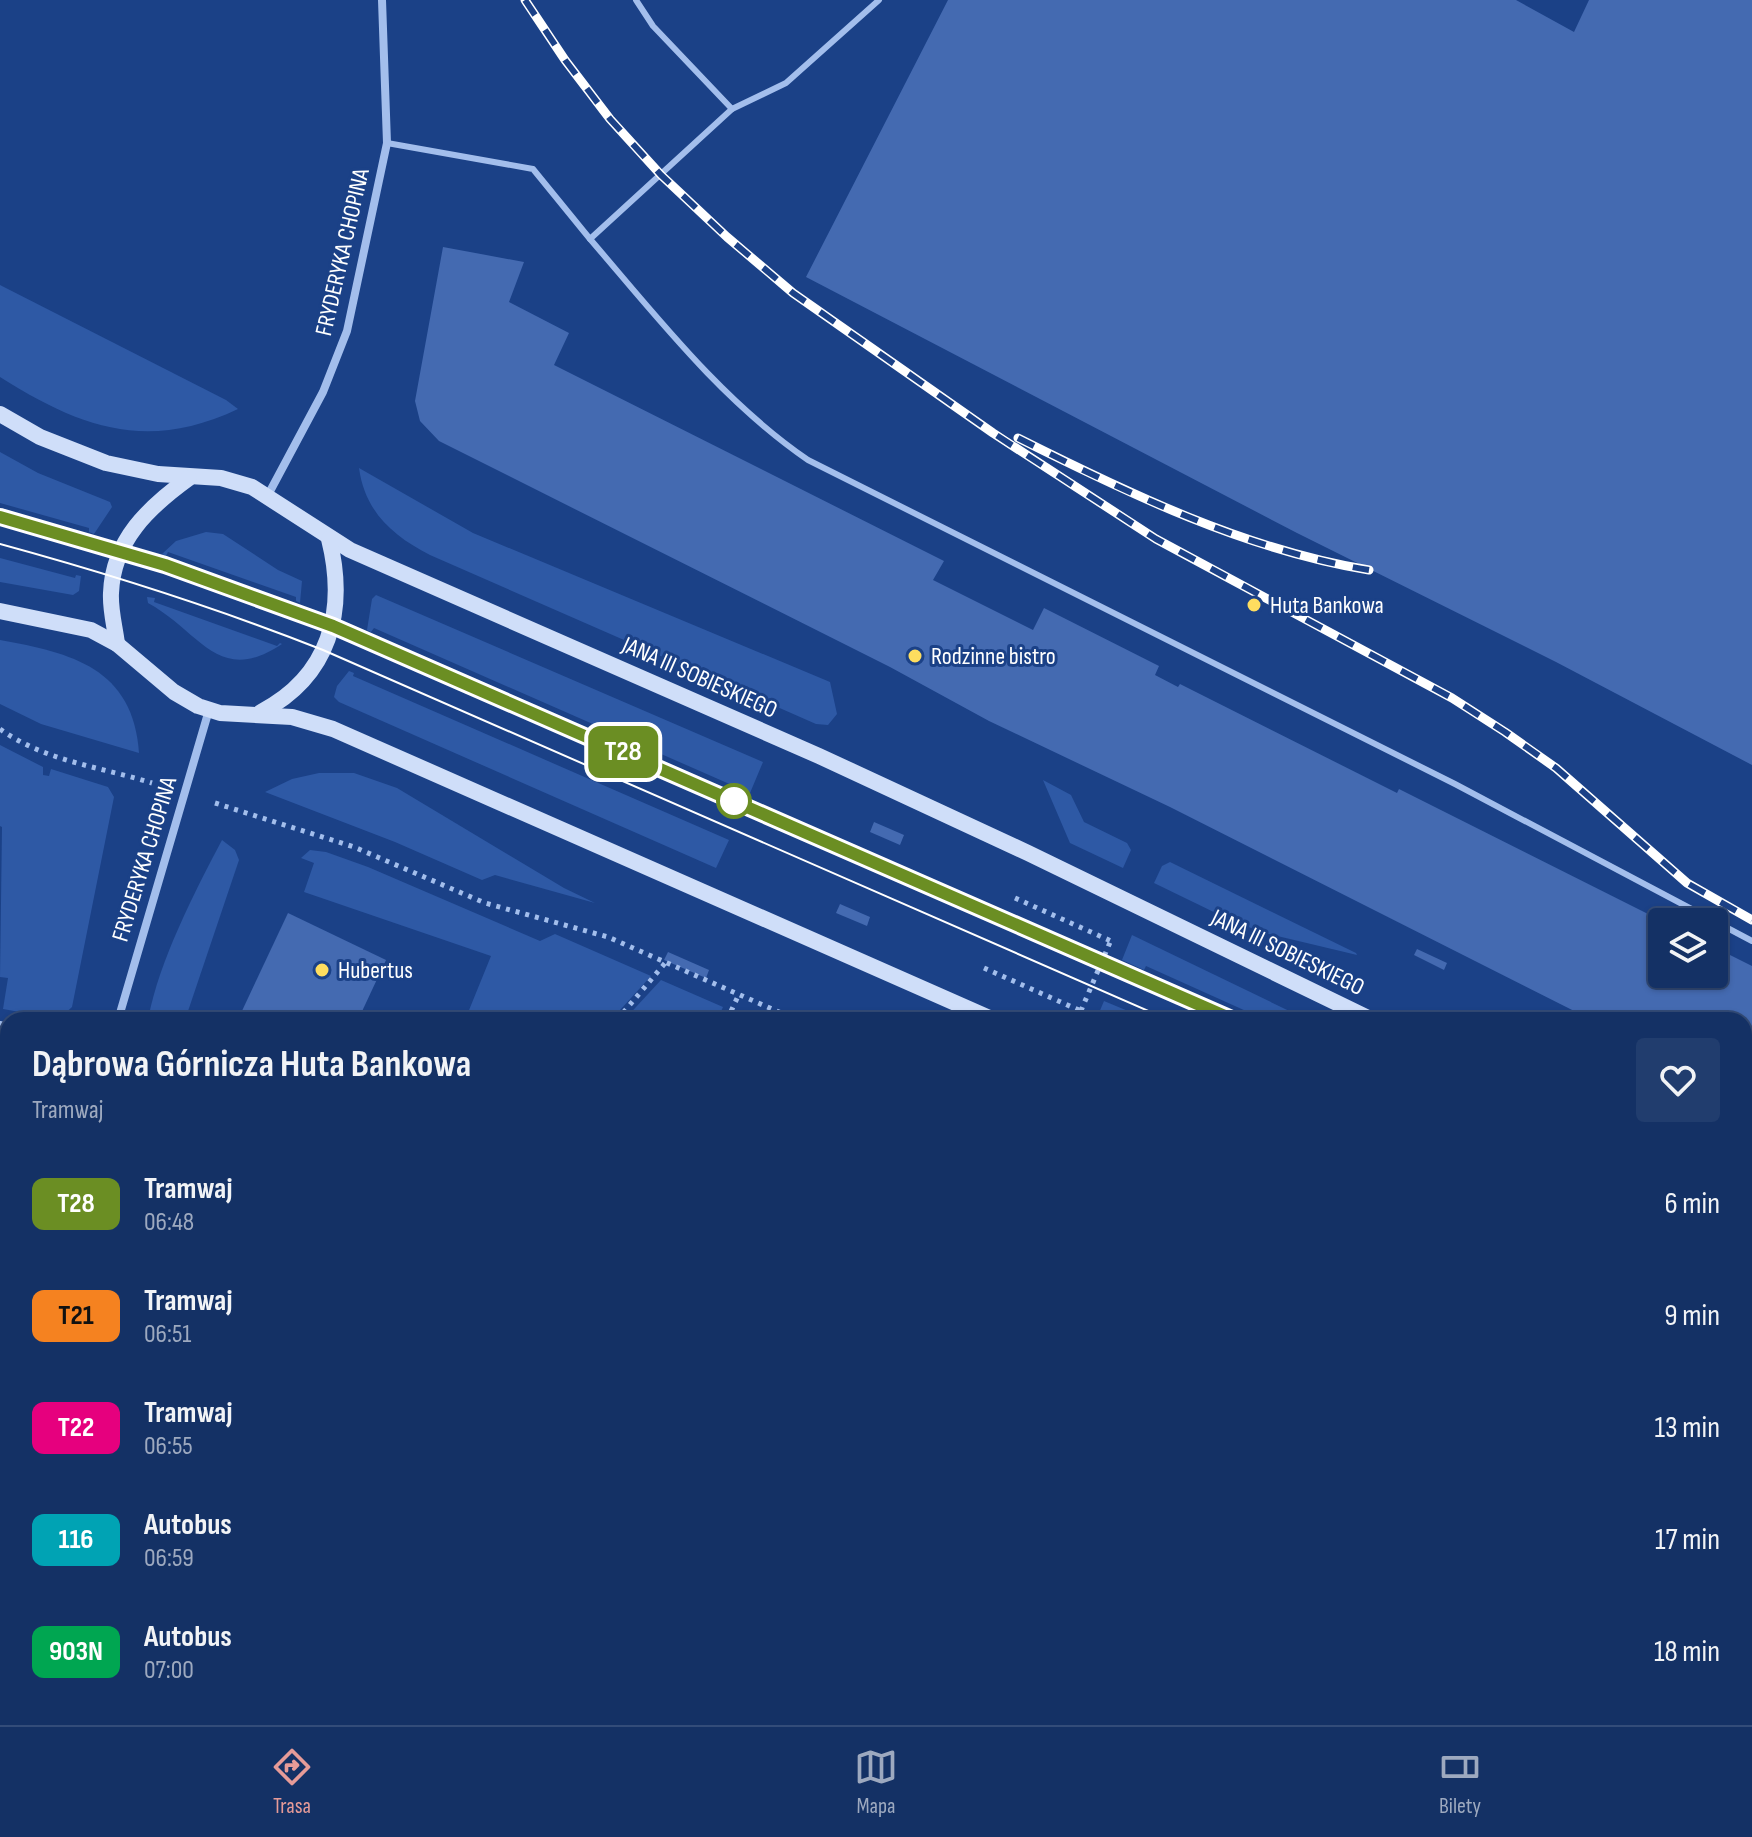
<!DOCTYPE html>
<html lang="pl">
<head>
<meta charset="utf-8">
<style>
	:root { --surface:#143165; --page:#213d6e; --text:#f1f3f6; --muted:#9da9bf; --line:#334c79; --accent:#e69b98 }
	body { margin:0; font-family:"Sofia Sans Condensed",sans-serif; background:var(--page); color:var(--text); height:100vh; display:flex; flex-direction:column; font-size:30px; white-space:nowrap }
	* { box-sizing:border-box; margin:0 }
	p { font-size:26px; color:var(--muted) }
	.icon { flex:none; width:44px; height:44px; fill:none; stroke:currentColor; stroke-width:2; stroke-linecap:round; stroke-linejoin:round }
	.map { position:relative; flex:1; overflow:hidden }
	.drawer { position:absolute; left:0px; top:1012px; width:1752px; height:714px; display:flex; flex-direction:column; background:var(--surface); border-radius:24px 24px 0 0; box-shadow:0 2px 6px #0004,0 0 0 2px var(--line) }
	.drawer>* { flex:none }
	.badge { padding:0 16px; border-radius:12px; font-size:28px; line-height:52px }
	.buttons { position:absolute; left:1648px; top:908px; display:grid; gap:16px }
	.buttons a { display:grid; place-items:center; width:80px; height:80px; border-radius:8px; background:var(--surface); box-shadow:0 2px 6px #0004,0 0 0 2px var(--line); font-size:40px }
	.map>.badge { position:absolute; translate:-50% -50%; box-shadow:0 0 0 4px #fff }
	.round { display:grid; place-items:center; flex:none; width:84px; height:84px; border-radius:8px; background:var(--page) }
	.headline { display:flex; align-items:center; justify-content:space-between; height:136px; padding:0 32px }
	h1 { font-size:38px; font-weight:700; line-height:60px }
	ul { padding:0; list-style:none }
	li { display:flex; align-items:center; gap:24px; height:112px; padding:0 32px }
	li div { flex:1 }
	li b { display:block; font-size:30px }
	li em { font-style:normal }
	li .badge { min-width:88px; font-weight:700; text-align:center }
	.tab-bar { display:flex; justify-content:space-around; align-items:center; height:112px; border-top:2px solid var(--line); background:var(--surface); font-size:22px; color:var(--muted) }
	.tab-bar a { display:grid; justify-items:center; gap:4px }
	.tab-bar .active { color:var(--accent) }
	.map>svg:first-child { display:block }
</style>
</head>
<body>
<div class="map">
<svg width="1752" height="1725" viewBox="0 0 1752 1725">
	<rect width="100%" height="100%" fill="#1b4187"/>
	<g fill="#2e59a5">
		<path d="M 0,285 L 226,400 L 238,409 C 147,452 81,428 0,377 Z"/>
		<path d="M 0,452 L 38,473 L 110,502 L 112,507 L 94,534 L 89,532 L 89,528 L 0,503 Z"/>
		<path d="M 359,468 L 473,533 L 830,682 L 837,714 L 828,725 L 816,724 L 430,555 C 393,536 365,512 359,468 Z"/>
		<path d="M 206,532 L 223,534 L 278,570 L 302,581 L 300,603 L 296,601 L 296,597 L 168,552 L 166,556 L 162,554 L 176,541 Z"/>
		<path d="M 0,558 L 75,578 L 76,575 L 81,576 L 79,591 L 73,595 L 0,582 Z"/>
		<path d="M 376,595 L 763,762 L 750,793 L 374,628 L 371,632 L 367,630 L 372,599 Z"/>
		<path d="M 147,597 L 155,598 L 154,602 L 277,646 L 280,643 L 282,644 C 218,687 200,631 148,603 Z"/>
		<path d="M 0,640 C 72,653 133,668 139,753 L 41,724 L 0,704 Z"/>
		<path d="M 349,671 L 354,673 L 353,676 L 729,840 L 716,868 L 339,702 L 334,697 L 337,686 Z"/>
		<path d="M 0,745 L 43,767 L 43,775 L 49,776 L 51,769 L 108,787 L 114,797 L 72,1007 L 59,1019 L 3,1009 L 8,978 L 0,977 L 2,827 L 0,826 Z"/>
		<path d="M 319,773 L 354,773 L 397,788 L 564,888 L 595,903 L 495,875 L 482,880 L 395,842 L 265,792 L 292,779 Z"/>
		<path d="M 1043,780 L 1071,795 L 1084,822 L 1127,843 L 1131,850 L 1123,868 L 1070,843 Z"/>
		<path d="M 222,840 L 235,850 L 239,860 L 185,1020 L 148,1020 C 158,963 195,891 222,840 Z"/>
		<path d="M 310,850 L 326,852 L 368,867 L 540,941 L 555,934 L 651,976 L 611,1020 L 465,1020 L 491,956 L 304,892 L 314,863 L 301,858 Z"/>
		<path d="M 1170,862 L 1356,953 L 1357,955 L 1261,932 L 1224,917 L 1154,883 L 1162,866 Z"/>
		<path d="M 1132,935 L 1308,1020 L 1266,1020 L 1146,966 L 1144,970 L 1122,960 Z"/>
		<path d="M 661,980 L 723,1007 L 717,1020 L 624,1020 Z"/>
		<path d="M 1104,1001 L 1128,1011 L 1126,1015 L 1138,1020 L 1096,1020 Z"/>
		<path d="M 0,1205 L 8,1206 L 8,1247 L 0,1245 Z"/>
		<path d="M 1744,1436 L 1752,1439 L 1752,1493 L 1744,1489 Z"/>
		<path d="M 0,1505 L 8,1506 L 8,1631 L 0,1679 Z"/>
	</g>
	<g fill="#446ab1">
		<path d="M 948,0 L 1516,0 L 1574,32 L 1589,0 L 1752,0 L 1752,765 L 1556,662 L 1297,533 L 806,277 Z"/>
		<path d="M 443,247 L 524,262 L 509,302 L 569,333 L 554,365 L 944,561 L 933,580 L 1033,630 L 1044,608 L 1159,666 L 1155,675 L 1178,687 L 1180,684 L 1397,793 L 1399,789 L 1662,921 L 1662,974 L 1714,974 L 1714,947 L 1752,966 L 1752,1100 L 1744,1096 L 1744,1020 L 1592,1020 L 1170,807 L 989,721 L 890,667 L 439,441 L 420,421 L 415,401 Z"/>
		<path d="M 874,822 L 904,835 L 900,845 L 870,832 Z"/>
		<path d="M 840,904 L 870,917 L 867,926 L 836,913 Z"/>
		<path d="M 288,913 L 386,960 L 358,1020 L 256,1020 L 241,1013 Z"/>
		<path d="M 1417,949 L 1447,963 L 1444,970 L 1414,955 Z"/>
		<path d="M 668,952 L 709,970 L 706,978 L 664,960 Z"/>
		<path d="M 0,1073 L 6,1074 L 2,1103 L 0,1103 Z"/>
		<path d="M 0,1307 L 8,1308 L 8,1498 L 0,1497 Z"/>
		<path d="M 143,1718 L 253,1718 L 252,1725 L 142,1725 Z"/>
		<path d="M 503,1718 L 606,1718 L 603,1725 L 499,1725 Z"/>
		<path d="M 1160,1718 L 1263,1718 L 1261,1722 L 1266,1725 L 1156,1725 Z"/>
		<path d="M 1266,1718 L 1477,1718 L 1480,1719 L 1478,1725 L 1281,1725 Z"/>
	</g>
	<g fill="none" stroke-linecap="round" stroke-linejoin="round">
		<g stroke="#a3beec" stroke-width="5" stroke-dasharray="4 6" stroke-linecap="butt">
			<path d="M 0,729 C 44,761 101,767 152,783"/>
			<path d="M 215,803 L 354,847 L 485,903 L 608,937 L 797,1020"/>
			<path d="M 1015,898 L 1111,941"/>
			<path d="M 984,968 L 1081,1011"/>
			<path d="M 617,1020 L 666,962"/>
			<path d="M 727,1020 L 739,994"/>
			<path d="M 1077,1020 L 1111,940"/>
			<path d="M 1744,1420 L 1752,1424"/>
			<path d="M 0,1524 L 8,1519"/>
			<path d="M 261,1718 L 288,1725"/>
			<path d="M 729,1718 L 744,1725"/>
			<path d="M 825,1718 L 829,1725"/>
			<path d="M 461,1725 L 463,1718"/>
			<path d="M 664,1725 L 668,1718"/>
		</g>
		<g stroke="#a3beec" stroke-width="6">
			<path d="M 636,0 L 653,26 L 732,109"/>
			<path d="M 387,143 L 533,169 L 590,239 L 732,109 L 786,83 L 879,0"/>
			<path d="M 590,239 C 657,317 722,401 808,460 L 1455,784 L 1752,941"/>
			<path d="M 0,1024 L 8,1026"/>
			<path d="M 0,1269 L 8,1270"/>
			<path d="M 369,1725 L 371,1718"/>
		</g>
		<g stroke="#a3beec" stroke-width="8">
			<path d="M 268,495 L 323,392 L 347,331 L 387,143 L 382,0"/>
			<path d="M 118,1020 L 209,710"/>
			<path d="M 20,1725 L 21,1718"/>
			<path d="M 1094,1725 L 1097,1718"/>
		</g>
		<g stroke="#cfdef9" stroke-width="16">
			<path d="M 0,414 L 40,437 L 106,463 L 158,474 L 221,478 L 252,487 L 350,550 L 819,756 L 1028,853 L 1372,1020"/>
			<path d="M 0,611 L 91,630 L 117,644 L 174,692 L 198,706 L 220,713 L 292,717 L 333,729 L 994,1020"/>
			<path d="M 117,644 C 115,627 110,610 111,593 C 113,540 149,507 189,478"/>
			<path d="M 261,712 C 330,676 347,611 329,539"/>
			<path d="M 1744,1200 L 1752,1204"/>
			<path d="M 1744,1343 L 1752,1347"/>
		</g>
		<g stroke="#fff" stroke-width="2">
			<path d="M 0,517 L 165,565 L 333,626 L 1234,1020"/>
			<path d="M 0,544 C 110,574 217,608 323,650 L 1169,1020"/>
			<path d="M 1744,1257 L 1752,1261"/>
			<path d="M 1744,1286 L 1752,1289"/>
		</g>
		<g stroke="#fff" stroke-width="9">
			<g id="rail">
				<path d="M 525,0 L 565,60 L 610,119 L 661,175 L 727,237 L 793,293 L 993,433 L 1156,539 L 1452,698 L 1505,732 L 1556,768 L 1687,883 L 1752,920"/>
				<path d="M 1018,438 C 1128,493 1246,550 1369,570"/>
			</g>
		</g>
		<use href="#rail" stroke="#1b4187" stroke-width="6" stroke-dasharray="18" stroke-linecap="butt"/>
	</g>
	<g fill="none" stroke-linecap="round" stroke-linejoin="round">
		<g stroke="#fff" stroke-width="18">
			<path id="line" d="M 0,517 L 165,565 L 333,626 L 1234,1020"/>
		</g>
		<use href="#line" stroke="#6b8e23" stroke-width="12"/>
	</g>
	<g fill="#fedd5f" stroke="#1b4187" stroke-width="3">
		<circle cx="1254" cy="605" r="8"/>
		<circle cx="915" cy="656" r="8"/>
		<circle cx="322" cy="970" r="8"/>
	</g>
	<circle fill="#fff" stroke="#6b8e23" stroke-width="4" cx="734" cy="801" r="16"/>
	<g text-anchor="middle" stroke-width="6" stroke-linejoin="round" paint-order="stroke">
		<g font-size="24" fill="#fff" stroke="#1b4187">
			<text transform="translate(342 252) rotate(-77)" y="8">FRYDERYKA CHOPINA</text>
			<text transform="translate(700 677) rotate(24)" y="8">JANA III SOBIESKIEGO</text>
			<text transform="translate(144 859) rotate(-73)" y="8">FRYDERYKA CHOPINA</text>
			<text transform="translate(1288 952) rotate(26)" y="8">JANA III SOBIESKIEGO</text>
		</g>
		<g font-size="24" fill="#fff" stroke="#1b4187" text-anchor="start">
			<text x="1270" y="613">Huta Bankowa</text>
			<text x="931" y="664">Rodzinne bistro</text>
			<text x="338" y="978">Hubertus</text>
		</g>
	</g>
</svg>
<div class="buttons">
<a><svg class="icon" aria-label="layers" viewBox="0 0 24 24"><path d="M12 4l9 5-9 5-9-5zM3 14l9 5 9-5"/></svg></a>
</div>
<b class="badge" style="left:623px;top:752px;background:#6b8e23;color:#fff">T28</b>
<section class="drawer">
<div class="headline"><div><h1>Dąbrowa Górnicza Huta Bankowa</h1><p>Tramwaj</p></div><a class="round"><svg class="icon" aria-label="heart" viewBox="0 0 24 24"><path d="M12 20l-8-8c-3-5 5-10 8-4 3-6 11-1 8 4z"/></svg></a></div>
<ul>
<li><span class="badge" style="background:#6b8e23;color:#fff">T28</span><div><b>Tramwaj</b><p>06:48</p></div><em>6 min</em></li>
<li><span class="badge" style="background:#f58220;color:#111">T21</span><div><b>Tramwaj</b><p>06:51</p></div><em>9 min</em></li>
<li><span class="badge" style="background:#e6007e;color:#fff">T22</span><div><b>Tramwaj</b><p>06:55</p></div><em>13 min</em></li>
<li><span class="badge" style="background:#00a3b4;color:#fff">116</span><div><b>Autobus</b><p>06:59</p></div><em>17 min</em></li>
<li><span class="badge" style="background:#00a651;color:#fff">903N</span><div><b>Autobus</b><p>07:00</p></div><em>18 min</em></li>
</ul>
</section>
</div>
<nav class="tab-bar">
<a class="active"><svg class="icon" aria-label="directions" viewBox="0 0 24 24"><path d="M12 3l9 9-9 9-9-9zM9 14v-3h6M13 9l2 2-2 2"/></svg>Trasa</a>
<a><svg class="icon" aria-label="map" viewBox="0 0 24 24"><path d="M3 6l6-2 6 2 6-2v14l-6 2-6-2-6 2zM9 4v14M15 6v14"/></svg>Mapa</a>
<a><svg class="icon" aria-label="tickets" viewBox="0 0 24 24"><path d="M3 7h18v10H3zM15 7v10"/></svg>Bilety</a>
</nav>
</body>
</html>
